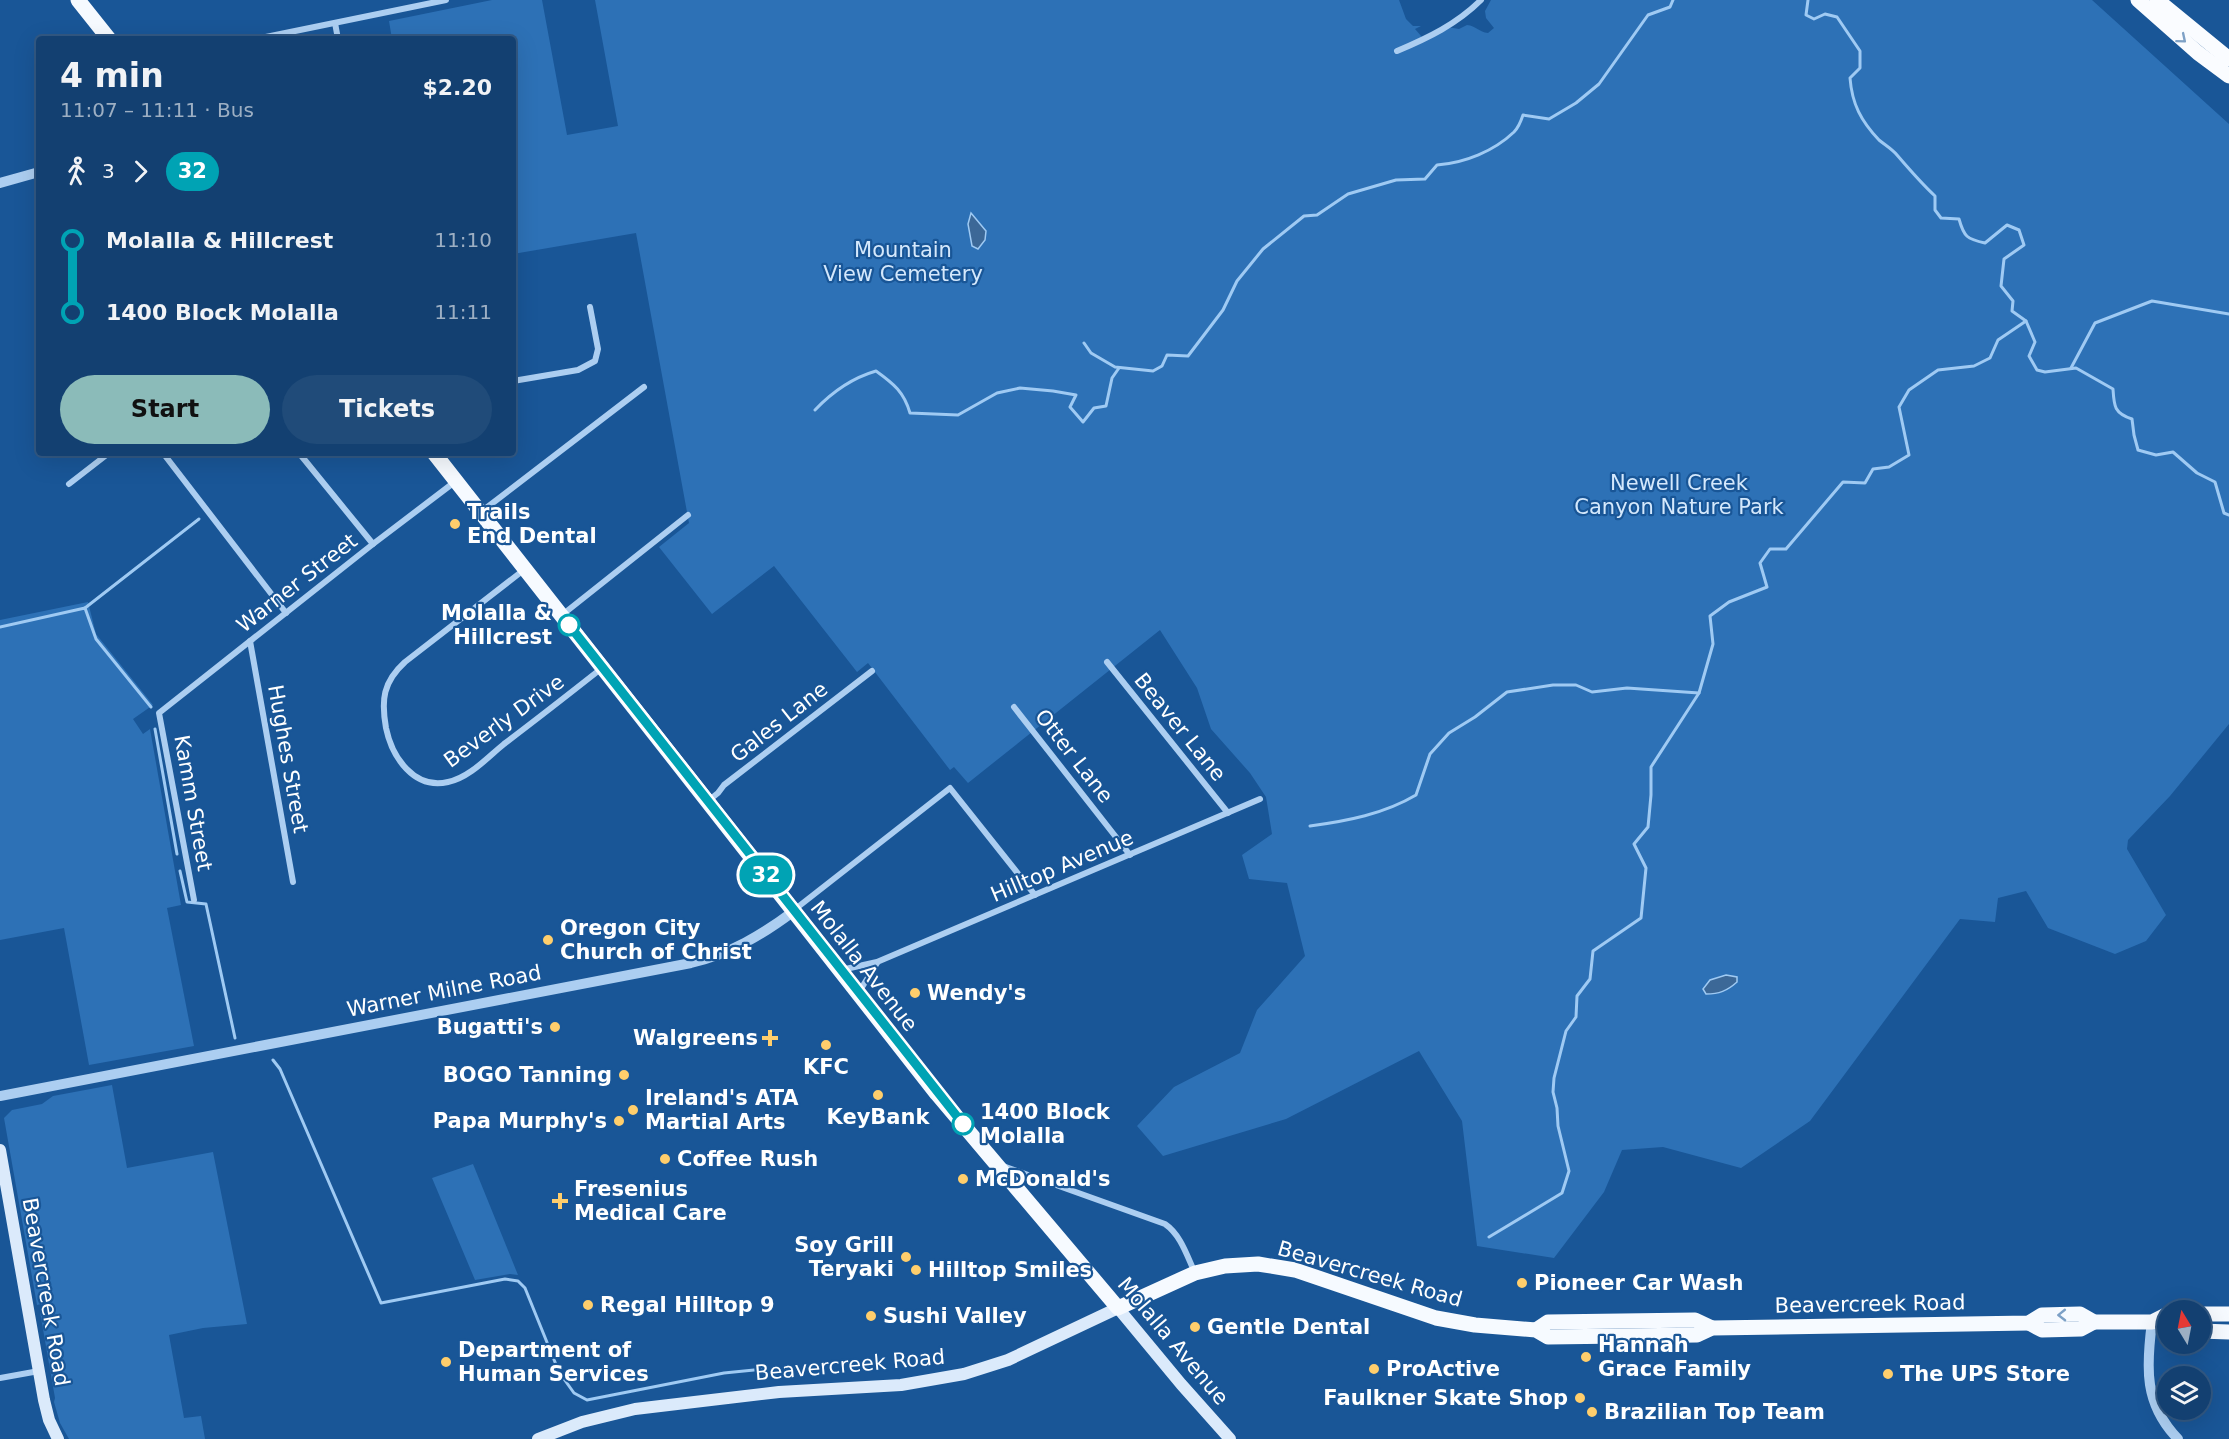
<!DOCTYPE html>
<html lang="en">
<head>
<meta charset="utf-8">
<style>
	:root { --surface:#134071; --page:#204b79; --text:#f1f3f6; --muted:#9dafc3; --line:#325984; --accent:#8bbbb9 }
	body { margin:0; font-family:"DejaVu Sans",sans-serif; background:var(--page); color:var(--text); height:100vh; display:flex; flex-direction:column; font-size:22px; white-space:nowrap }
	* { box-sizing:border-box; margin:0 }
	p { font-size:20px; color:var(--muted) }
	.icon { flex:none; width:33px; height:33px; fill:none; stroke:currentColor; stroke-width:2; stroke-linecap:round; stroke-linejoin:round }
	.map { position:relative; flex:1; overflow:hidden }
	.side { position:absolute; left:36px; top:36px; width:480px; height:420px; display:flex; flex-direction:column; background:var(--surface); border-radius:6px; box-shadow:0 6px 24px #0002,0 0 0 2px var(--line) }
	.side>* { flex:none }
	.badge { padding:0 12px; border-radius:20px; font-size:21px; line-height:39px }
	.needle { width:39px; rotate:350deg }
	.buttons { position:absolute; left:2157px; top:1300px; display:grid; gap:12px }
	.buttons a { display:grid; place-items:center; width:54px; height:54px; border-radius:50%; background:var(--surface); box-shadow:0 6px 24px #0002,0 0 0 2px var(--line); font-size:30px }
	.map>.badge { position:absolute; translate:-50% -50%; box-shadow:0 0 0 3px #fff }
	.legs { display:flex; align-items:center; gap:9px; height:66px; padding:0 24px; font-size:20px }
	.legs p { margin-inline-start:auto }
	.overview { display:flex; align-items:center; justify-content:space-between; height:102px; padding:0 24px }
	h1 { font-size:33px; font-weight:700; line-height:45px }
	.button { display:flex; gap:12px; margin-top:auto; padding:12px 24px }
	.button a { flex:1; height:69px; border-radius:36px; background:var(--accent); color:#111; font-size:24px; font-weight:700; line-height:69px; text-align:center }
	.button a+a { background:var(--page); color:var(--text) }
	ul { padding:0 24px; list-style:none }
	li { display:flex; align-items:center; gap:21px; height:72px; font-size:22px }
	li i { display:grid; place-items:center; width:9px; height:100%; margin:0 8px; background:currentColor }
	li i::after { content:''; width:15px; height:15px; margin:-8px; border:4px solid; border-radius:50%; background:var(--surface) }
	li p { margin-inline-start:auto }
	li:first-child i { background:linear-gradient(#0000 50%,currentColor 0) }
	li:last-child i { background:linear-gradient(currentColor 50%,#0000 0) }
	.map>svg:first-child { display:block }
</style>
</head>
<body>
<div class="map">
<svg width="2229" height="1439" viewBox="0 0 2229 1439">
	<rect width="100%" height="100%" fill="#195697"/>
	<g fill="#2d71b6">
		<path d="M 492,0 L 542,0 L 567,135 L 618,126 L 595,0 L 1399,0 L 1406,19 L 1413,26 L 1421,26 L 1415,29 L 1422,37 L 1447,27 L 1459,29 L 1467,25 C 1476,26 1479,32 1488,33 L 1494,28 L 1486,18 L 1485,11 L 1491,0 L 2092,0 L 2229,124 L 2229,724 L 2170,796 L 2128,840 L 2127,849 L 2166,915 L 2146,941 L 2115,954 L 2048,928 L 2026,891 L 1998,898 L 1995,922 L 1960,919 L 1810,1121 L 1741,1168 L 1663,1147 L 1622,1150 L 1604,1192 L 1554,1258 L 1477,1246 L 1462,1121 L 1419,1051 L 1286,1119 L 1163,1156 L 1137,1126 L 1174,1087 L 1240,1053 L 1257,1010 L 1305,956 L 1287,883 L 1249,879 L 1242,855 L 1272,834 L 1266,797 L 1250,773 L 1211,729 L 1197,688 L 1160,630 L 968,783 L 954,767 L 950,770 L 868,663 L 857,672 L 774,566 L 712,614 L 659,547 L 689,523 L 636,233 L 513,254 L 513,39 L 392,39 L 389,21 Z"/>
		<path d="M 88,602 L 96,634 L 153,705 L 133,719 L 143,734 L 150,729 L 181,905 L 167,908 L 194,1046 L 89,1065 L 64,928 L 0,940 L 0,620 Z"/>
		<path d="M 112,1085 L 127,1168 L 213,1152 L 247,1324 L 203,1328 L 169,1335 L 184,1418 L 201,1416 L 205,1439 L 69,1439 L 60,1423 L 54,1402 L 55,1398 L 40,1312 L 42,1311 L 41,1304 L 37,1305 L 4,1118 L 12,1110 L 42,1104 L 53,1096 Z"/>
		<path d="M 473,1164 L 518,1275 L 510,1274 L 475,1280 L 432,1178 Z"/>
	</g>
	<g fill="#3c6897" stroke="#9fcaf3" stroke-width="1.5">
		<path d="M 971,213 L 986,231 L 985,240 L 978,249 L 972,246 L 968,224 Z"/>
		<path d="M 1726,975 L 1737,977 L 1737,982 C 1727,991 1719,994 1706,994 L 1703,989 L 1710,980 Z"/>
	</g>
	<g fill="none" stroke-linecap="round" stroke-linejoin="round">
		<g stroke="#9fcaf3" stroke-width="3">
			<path d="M 1808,0 L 1806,15 L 1814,19 L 1825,14 L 1837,17 L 1860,51 L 1860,68 L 1850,78 C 1852,104 1861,121 1879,140 C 1885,145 1892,149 1897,155 C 1909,169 1921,183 1935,196 L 1935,210 L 1941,218 L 1959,219 C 1964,237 1967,239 1985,243 L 2007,225 L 2019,230 L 2024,245 L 2004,259 L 2001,286 L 2013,301 L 2012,311 L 2026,321 L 2035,342 L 2029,356 L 2037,370 L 2045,372 L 2076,368 L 2113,389 C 2114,406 2114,413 2132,419 L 2134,435 L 2138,450 L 2156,455 L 2173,452 L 2197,473 L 2215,482 L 2224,513 L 2229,515"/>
			<path d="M 1084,343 L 1091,353 L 1115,367 L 1153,371 L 1162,366 L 1167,355 L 1188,356 L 1223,310 L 1237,281 L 1263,249 L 1304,216 L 1317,215 L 1348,194 L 1396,180 L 1425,179 L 1437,165 C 1465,163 1494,151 1514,132 C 1518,128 1521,121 1523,115 L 1549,119 L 1576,103 L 1599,84 L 1648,15 L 1670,7 L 1673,0"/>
			<path d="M 2071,368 L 2095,323 L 2152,301 L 2229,314"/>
			<path d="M 815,410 C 833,391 852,378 876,371 C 894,384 904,392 910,413 L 958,415 L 997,393 L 1020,388 L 1053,391 L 1076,395 L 1070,407 L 1083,422 L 1094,408 L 1106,406 L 1112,378 L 1119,368"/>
			<path d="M 85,608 L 199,519"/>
			<path d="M 0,627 L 85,608 L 96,639 L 151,707"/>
			<path d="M 155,729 L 177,854"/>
			<path d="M 1310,826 C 1347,821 1384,814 1416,795 L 1430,754 L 1449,733 L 1475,717 L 1507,692 L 1553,685 L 1576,685 L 1592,692 L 1627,688 L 1699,693"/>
			<path d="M 180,871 L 187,902 L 206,904 L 235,1038"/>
			<path d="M 273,1060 L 280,1069 L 381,1303 L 505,1279 L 518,1281 L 525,1288 L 559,1372 L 574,1393 L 587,1400 L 724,1373 L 765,1369"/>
			<path d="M 1489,1237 L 1562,1193 L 1569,1171 L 1558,1126 L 1557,1108 L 1553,1092 L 1554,1078 L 1566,1031 L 1576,1017 L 1577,996 L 1590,979 L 1593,951 L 1641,918 L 1646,868 L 1634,844 L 1648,827 L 1651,795 L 1651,767 L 1699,693 L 1713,644 L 1710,616 L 1729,602 L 1767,587 L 1760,563 L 1770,549 L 1786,549 L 1843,482 L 1865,483 L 1873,469 L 1889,467 L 1909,455 L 1899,407 L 1909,390 L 1938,370 L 1974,366 L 1990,358 L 1998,340 L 2026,321"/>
		</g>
		<g stroke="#accef1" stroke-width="6">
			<path d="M 335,23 L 338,39"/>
			<path d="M 256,39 L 446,0"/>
			<path d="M 1397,51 C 1428,38 1457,24 1481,0"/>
			<path d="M 513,381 L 578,370 L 595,361 L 598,349 L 590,307"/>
			<path d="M 163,453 L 286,613"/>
			<path d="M 299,453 L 373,544"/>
			<path d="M 69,484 L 109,453"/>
			<path d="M 481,512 L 644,387"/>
			<path d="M 525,569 L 405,662 C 383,682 381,700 386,728 C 392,757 414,790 448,782 C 469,778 488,757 504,744 C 537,719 569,694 602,668"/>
			<path d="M 562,615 L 688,515"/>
			<path d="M 250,641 L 293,882"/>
			<path d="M 1107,662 L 1228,813"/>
			<path d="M 1014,707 L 1130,855"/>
			<path d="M 708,801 L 718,793 L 724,785 L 872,671"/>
			<path d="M 194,900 L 159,713 L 373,544 L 456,481"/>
			<path d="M 794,910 L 950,788 L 1035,895"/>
			<path d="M 841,970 L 877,962 L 1260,799"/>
			<path d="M 859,992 L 877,963"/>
			<path d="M 1003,1166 L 1165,1224 C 1181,1235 1187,1256 1195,1273"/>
			<path d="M 0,1378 L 39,1371"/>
		</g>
		<g stroke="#accef1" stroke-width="10">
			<path d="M 0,183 L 39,172"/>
			<path d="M 0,1096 L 691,963 C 730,954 762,935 794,911"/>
			<path d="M 2152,1322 C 2146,1368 2144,1404 2178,1439"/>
		</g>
		<g stroke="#dbeafb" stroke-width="12">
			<path d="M 0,1150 L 44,1400 L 49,1420 L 58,1439"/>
			<path d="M 538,1439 L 582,1422 L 635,1409 L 779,1392 L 901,1385 L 964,1374 L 1008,1360 L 1118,1308 L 1181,1384 L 1230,1439"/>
		</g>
		<g stroke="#f6faff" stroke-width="15">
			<path d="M 78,0 L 109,39"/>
			<path d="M 434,453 L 937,1094 L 1118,1308 L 1195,1273 L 1225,1266 L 1258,1264 L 1295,1270 L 1436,1318 L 1475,1325 L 1536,1330 L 1548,1337 L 1697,1335 L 1712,1328 L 2029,1323 L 2042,1315 L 2080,1314 L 2094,1322 L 2152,1322 L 2168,1314"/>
			<path d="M 2200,1314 L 2229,1314"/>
			<path d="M 2029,1323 L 2042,1330 L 2081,1329 L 2094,1322"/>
			<path d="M 1536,1330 L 1548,1322 L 1695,1320 L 1712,1328"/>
			<path d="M 2200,1331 L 2229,1332"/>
		</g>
		<g stroke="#fafcff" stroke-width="15">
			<path d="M 2138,0 L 2198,53 L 2229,76"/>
			<path d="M 2157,0 L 2229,59"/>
		</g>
	</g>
	<defs><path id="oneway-chevron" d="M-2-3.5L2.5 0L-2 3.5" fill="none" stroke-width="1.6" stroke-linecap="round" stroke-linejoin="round" transform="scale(1.5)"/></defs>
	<use stroke="#7ea1c6" href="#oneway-chevron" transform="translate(2182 39) rotate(40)"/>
	<use stroke="#7ca0c6" href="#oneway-chevron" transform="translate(2062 1315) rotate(179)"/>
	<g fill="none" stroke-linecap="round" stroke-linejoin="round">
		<g stroke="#fff" stroke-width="14">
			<path id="line-1" d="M 569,625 L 963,1124"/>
		</g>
		<use href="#line-1" stroke="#00a3b4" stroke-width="9"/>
	</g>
	<g fill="#ffce6c" stroke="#195697" stroke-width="2">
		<circle cx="455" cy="524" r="6"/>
		<circle cx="548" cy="940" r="6"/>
		<circle cx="915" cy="993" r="6"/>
		<circle cx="555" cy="1027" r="6"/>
		<path d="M767 1029h6v6h6v6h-6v6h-6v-6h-6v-6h6z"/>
		<circle cx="826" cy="1045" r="6"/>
		<circle cx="624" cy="1075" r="6"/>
		<circle cx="878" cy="1095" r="6"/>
		<circle cx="633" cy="1110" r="6"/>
		<circle cx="619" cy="1121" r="6"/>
		<circle cx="665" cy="1159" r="6"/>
		<circle cx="963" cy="1179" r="6"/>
		<path d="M557 1192h6v6h6v6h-6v6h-6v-6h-6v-6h6z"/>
		<circle cx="906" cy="1257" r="6"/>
		<circle cx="916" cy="1270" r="6"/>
		<circle cx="1522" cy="1283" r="6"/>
		<circle cx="588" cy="1305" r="6"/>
		<circle cx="871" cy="1316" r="6"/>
		<circle cx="1195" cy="1327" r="6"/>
		<circle cx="1586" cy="1357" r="6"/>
		<circle cx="446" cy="1362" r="6"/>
		<circle cx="1374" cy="1369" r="6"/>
		<circle cx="1888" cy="1374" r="6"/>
		<circle cx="1580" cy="1398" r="6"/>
		<circle cx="1592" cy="1412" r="6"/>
	</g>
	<g fill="#fff" stroke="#00a3b4" stroke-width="3">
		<circle cx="569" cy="625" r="10"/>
		<circle cx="963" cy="1124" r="10"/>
	</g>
	<g text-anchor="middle" stroke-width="4.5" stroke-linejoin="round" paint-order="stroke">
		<g font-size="21" fill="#d4e8fc" stroke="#195697">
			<text x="903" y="257">Mountain<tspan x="903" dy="24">View Cemetery</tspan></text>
			<text x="1679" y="490">Newell Creek<tspan x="1679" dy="24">Canyon Nature Park</tspan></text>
		</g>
		<g font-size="21" font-weight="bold" fill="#fff" stroke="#195697" text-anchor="start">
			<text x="467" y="519">Trails<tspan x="467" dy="24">End Dental</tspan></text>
			<text x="560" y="935">Oregon City<tspan x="560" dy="24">Church of Christ</tspan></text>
			<text x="927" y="1000">Wendy's</text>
			<text x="543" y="1034" text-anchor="end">Bugatti's</text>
			<text x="758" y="1045" text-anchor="end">Walgreens</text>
			<text x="826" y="1074" text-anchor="middle">KFC</text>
			<text x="612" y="1082" text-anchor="end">BOGO Tanning</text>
			<text x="645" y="1105">Ireland's ATA<tspan x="645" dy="24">Martial Arts</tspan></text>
			<text x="878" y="1124" text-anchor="middle">KeyBank</text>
			<text x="607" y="1128" text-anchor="end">Papa Murphy's</text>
			<text x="677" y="1166">Coffee Rush</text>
			<text x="975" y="1186">McDonald's</text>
			<text x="574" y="1196">Fresenius<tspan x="574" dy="24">Medical Care</tspan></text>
			<text x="894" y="1252" text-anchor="end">Soy Grill<tspan x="894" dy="24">Teryaki</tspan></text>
			<text x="928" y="1277">Hilltop Smiles</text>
			<text x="1534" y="1290">Pioneer Car Wash</text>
			<text x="600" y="1312">Regal Hilltop 9</text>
			<text x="883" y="1323">Sushi Valley</text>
			<text x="1207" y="1334">Gentle Dental</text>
			<text x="1598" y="1352">Hannah<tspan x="1598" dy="24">Grace Family</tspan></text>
			<text x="458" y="1357">Department of<tspan x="458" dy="24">Human Services</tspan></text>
			<text x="1386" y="1376">ProActive</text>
			<text x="1900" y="1381">The UPS Store</text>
			<text x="1568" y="1405" text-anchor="end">Faulkner Skate Shop</text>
			<text x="1604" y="1419">Brazilian Top Team</text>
		</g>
		<g font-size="21" fill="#fff" stroke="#195697">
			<text transform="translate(297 583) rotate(-38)" y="7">Warner Street</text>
			<text transform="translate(504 721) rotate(-36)" y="7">Beverly Drive</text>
			<text transform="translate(779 722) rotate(-38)" y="7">Gales Lane</text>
			<text transform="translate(1180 727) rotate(51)" y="7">Beaver Lane</text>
			<text transform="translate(1074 756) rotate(52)" y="7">Otter Lane</text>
			<text transform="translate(288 759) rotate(80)" y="7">Hughes Street</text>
			<text transform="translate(193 803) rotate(80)" y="7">Kamm Street</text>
			<text transform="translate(1062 866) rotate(-23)" y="7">Hilltop Avenue</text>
			<text transform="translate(864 966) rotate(52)" y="7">Molalla Avenue</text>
			<text transform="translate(444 991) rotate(-11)" y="7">Warner Milne Road</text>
			<text transform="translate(1370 1274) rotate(16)" y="7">Beavercreek Road</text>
			<text transform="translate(46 1292) rotate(80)" y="7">Beavercreek Road</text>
			<text transform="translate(1870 1304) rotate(-1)" y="7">Beavercreek Road</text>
			<text transform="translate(1173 1341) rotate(50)" y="7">Molalla Avenue</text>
			<text transform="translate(850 1365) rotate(-5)" y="7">Beavercreek Road</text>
		</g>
		<g font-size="21" font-weight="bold" fill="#fff" stroke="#195697" text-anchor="end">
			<text x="552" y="620">Molalla &amp;<tspan x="552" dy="24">Hillcrest</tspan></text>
			<text x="980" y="1119" text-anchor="start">1400 Block<tspan x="980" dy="24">Molalla</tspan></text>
		</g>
	</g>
</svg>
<div class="buttons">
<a><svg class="needle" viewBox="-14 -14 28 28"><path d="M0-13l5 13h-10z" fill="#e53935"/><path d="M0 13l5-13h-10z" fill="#9dafc3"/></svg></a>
<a><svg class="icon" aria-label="layers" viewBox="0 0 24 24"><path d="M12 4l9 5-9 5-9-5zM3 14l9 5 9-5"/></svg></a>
</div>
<b class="badge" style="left:766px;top:875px;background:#00a3b4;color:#fff">32</b>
<section class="side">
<div class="overview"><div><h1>4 min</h1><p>11:07 – 11:11 · Bus</p></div><b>$2.20</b></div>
<div class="legs"><svg class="icon" aria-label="walk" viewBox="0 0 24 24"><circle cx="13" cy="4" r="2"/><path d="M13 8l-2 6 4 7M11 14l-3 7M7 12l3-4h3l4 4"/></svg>3<svg class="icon" aria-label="forward" viewBox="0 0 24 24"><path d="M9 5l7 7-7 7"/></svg><b class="badge" style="background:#00a3b4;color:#fff">32</b></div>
<ul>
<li><i style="color:#00a3b4"></i><b>Molalla &amp; Hillcrest</b><p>11:10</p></li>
<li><i style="color:#00a3b4"></i><b>1400 Block Molalla</b><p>11:11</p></li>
</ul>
<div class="button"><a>Start</a><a>Tickets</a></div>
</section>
</div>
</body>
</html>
